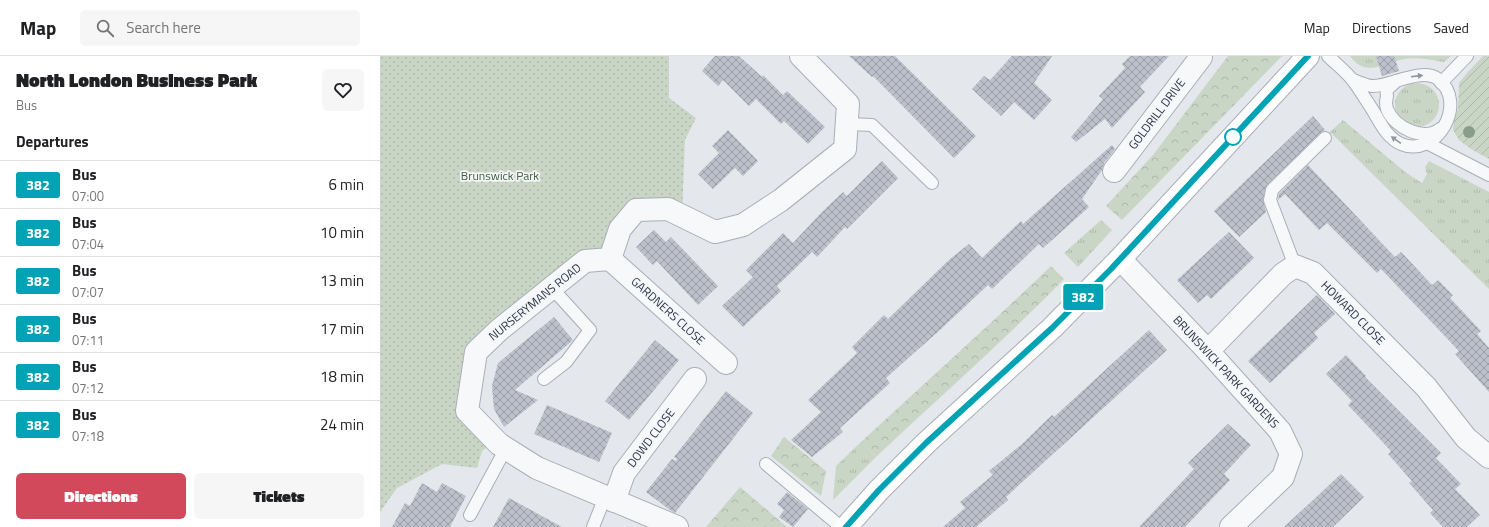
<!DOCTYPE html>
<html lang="en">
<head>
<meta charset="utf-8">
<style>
	:root { --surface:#fff; --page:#f6f6f6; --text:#202124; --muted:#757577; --line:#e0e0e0; --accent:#d1495b }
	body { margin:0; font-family:"Titillium Web",sans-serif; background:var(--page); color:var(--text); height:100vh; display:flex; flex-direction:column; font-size:15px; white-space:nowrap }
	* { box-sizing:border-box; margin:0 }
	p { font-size:13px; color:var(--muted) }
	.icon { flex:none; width:22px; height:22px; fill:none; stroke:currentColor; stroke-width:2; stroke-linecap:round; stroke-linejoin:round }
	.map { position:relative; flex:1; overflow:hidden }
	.drawer { display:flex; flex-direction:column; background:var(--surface); width:380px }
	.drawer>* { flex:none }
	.badge { padding:0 8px; border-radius:3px; font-size:14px; line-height:26px }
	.map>.badge { position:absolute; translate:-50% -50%; box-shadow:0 0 0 2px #fff }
	h2 { padding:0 16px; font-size:15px; line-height:36px }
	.round { display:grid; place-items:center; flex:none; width:42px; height:42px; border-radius:6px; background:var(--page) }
	.overview { display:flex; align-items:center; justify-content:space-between; height:68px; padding:0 16px }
	h1 { font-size:19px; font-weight:800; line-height:30px }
	.primary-button { display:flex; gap:8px; margin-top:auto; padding:8px 16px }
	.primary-button a { flex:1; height:46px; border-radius:6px; background:var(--accent); color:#fff; font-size:16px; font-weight:800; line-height:46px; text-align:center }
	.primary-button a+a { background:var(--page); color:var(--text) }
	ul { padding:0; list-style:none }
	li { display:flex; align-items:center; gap:12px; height:48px; padding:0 16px; border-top:1px solid var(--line) }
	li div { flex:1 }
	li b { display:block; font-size:15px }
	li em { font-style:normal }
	li .badge { min-width:44px; font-weight:700; text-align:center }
	header { display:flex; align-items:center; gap:24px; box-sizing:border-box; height:56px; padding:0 20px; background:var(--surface); border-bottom:1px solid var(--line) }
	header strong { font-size:19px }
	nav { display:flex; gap:22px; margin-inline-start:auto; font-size:14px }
	.search { width:280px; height:36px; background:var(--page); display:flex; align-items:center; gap:10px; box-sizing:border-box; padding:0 14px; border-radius:6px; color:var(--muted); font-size:15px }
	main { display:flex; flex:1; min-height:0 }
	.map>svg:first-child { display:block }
</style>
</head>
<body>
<header>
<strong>Map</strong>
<div class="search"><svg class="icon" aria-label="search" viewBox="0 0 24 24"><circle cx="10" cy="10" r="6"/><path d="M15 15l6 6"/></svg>Search here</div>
<nav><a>Map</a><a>Directions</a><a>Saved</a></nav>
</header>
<main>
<section class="drawer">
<div class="overview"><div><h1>North London Business Park</h1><p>Bus</p></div><a class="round"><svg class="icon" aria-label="heart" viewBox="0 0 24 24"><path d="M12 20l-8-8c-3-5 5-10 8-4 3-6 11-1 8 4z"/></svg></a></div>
<h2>Departures</h2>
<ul>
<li><span class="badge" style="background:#00a3b4;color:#fff">382</span><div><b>Bus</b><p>07:00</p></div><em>6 min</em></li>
<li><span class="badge" style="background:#00a3b4;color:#fff">382</span><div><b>Bus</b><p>07:04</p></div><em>10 min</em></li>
<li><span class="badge" style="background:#00a3b4;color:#fff">382</span><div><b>Bus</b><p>07:07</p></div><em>13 min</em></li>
<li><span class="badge" style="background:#00a3b4;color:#fff">382</span><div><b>Bus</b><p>07:11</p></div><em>17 min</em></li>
<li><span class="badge" style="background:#00a3b4;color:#fff">382</span><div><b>Bus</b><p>07:12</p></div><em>18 min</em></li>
<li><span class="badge" style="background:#00a3b4;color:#fff">382</span><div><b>Bus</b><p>07:18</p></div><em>24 min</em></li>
</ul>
<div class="primary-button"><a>Directions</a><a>Tickets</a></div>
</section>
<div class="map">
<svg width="1109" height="471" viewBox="0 0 1109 471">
	<defs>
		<pattern id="grass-tufts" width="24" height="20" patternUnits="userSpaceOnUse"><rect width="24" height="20" fill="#c9d6c5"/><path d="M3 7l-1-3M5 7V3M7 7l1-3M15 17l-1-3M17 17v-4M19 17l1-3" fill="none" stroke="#adb8ab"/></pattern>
		<pattern id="forest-crowns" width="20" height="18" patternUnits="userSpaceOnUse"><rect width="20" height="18" fill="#c9d6c5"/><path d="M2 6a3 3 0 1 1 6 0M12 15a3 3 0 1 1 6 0" fill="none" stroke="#adb8ab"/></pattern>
		<pattern id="park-dots" width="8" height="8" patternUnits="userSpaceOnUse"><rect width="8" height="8" fill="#c9d6c5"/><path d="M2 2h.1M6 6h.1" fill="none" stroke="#adb8ab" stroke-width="1.8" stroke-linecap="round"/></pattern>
		<pattern id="garden-furrows" width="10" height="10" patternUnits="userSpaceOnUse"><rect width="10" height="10" fill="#c9d6c5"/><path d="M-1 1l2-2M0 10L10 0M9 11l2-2" fill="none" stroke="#adb8ab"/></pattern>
		<pattern id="building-cross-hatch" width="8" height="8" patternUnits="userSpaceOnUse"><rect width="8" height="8" fill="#bbc0ca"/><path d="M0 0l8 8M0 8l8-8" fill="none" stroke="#989da6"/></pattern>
	</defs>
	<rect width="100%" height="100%" fill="#e4e7ec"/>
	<g fill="url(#grass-tufts)">
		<path d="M 970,0 L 1071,0 L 1064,6 C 1051,4 1037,1 1024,3 C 1004,7 985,22 970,0 Z"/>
		<circle cx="1037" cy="49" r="22"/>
		<path d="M 963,64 L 1025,116 L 1042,127 L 1047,118 L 1045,111 L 1049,105 L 1109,136 L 1109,233 L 950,76 Z"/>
		<path d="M 721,164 L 732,174 L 698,211 L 684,197 Z"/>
		<path d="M 482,385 L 496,401 L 453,444 L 456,410 Z"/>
	</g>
	<g fill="url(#forest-crowns)">
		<path d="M 848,0 L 902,0 L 742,164 L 726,150 L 773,99 Z"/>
		<path d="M 671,210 L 684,223 C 624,285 558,342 496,401 L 482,385 L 615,263 Z"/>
		<path d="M 404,381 L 446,415 L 441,440 L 391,400 Z"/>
		<path d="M 360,431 L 407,471 L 326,471 Z"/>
	</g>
	<path fill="url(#park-dots)" d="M 0,0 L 289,0 L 289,42 L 316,62 L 305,84 L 302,160 L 255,154 L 228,202 L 118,274 L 86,347 L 117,384 L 102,395 L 97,412 L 62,408 L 17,432 L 0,456 Z"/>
	<path fill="url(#garden-furrows)" d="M 1103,0 L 1109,0 L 1109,103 L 1091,93 L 1079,84 L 1073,74 L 1074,64 L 1078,53 L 1079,27 L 1087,17 Z"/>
	<g fill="url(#building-cross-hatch)">
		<path d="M 335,0 L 359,0 L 382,21 L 383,19 L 403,39 L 407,35 L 445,71 L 428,88 L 404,65 L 401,68 L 376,43 L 369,50 L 343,24 L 338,30 L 322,15 Z"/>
		<path d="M 469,0 L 515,0 L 596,80 L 574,102 L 493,20 L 492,21 Z"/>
		<path d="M 632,0 L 672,0 L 654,27 L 672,44 L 654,64 L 634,46 L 621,60 L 592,33 L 604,20 L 610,24 Z"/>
		<path d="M 750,0 L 789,0 L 760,31 L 765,36 L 732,72 L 725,63 L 696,86 L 691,81 L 723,43 L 719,40 L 745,12 L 742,8 Z"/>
		<path d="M 996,0 L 1014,0 L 1019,15 L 1002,20 Z"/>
		<path d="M 933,60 L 945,74 L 940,77 L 887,129 L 883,143 L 886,156 L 859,181 L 834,155 Z"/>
		<path d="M 348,74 L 378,105 L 363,120 L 355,112 L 333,133 L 318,118 L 339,97 L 332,90 Z"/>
		<path d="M 732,89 L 735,93 L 724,107 L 722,114 L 702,143 L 709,151 L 663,192 L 659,188 L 612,233 L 608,229 L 561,273 L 506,322 L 510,327 L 460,372 L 463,376 L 432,401 L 411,384 L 441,356 L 428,344 L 477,297 L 472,291 L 504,259 L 508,263 L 570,203 L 589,188 L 602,202 L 641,165 L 643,168 Z"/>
		<path d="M 502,105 L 518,122 L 467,173 L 465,171 L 437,201 L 432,196 L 397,230 L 401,235 L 363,271 L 342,250 L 373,221 L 366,214 L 403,177 L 413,187 L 442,156 L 463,136 L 467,140 Z"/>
		<path d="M 928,109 L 1015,201 L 1021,196 L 1052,229 L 1058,224 L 1073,239 L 1070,242 L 1101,275 L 1097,278 L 1109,292 L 1109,336 L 1075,298 L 1079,295 L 1001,213 L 997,217 L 947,167 L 939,174 L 905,138 L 898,144 L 899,138 Z"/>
		<path d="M 274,174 L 286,186 L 291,181 L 338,230 L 318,249 L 277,205 L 273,209 L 256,191 Z"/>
		<path d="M 849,176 L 874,202 L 831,243 L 827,239 L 818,247 L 797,224 Z"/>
		<path d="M 937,239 L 955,258 L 934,277 L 938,282 L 890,327 L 868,305 Z"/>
		<path d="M 174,261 L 193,284 L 135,334 L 158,344 L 124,371 L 114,353 L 112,330 L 118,307 Z"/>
		<path d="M 769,274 L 787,294 L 626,441 L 628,444 L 596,471 L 563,471 L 585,452 L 580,446 L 613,419 L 609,415 L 642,388 L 672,359 L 674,361 Z"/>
		<path d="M 275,284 L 299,304 L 249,364 L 225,345 Z"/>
		<path d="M 966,299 L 986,320 L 985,321 L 1061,397 L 1056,402 L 1081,428 L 1075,433 L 1100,459 L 1087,471 L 1063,471 L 1050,457 L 1053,454 L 1029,427 L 1032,425 L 1008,398 L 1011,395 L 968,349 L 972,345 L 946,318 Z"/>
		<path d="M 346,335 L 373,357 L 295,457 L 290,454 L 266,436 L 292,403 L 296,405 L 297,403 L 294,401 Z"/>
		<path d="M 167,349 L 232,377 L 219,406 L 154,378 Z"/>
		<path d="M 848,368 L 871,389 L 844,418 L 850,424 L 805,471 L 759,471 L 814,413 L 808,407 Z"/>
		<path d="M 961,418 L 984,441 L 953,471 L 904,471 Z"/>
		<path d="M 42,427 L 57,436 L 62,427 L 86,440 L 70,471 L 12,471 L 25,447 L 30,450 Z"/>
		<path d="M 407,436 L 428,453 L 413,471 L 399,461 L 404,454 L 397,448 Z"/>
		<path d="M 129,442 L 182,471 L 113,471 Z"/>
	</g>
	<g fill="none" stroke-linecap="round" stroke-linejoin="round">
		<g stroke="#a9aeb7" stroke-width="14">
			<g id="lane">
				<path d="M 948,0 C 956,8 967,16 974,26 C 980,34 986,44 992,53 C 1000,66 1006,81 1021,88 C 1056,103 1089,47 1058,23 C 1042,11 1011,30 993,30 C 987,30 979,26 973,24"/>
				<path d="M 1016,25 C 1014,28 1009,31 1007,34 C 1006,36 1007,38 1007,40 C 1006,44 1006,50 1007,53 C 1014,71 1043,86 1060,73"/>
				<path d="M 1061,27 L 1087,0"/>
				<path d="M 467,68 L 492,69 L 552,127"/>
				<path d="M 1047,87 L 1109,119"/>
				<path d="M 915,210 L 890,144 L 892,134 L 945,82"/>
				<path d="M 164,323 L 186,306 L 210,274 L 171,231"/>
				<path d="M 386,408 L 461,471"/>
				<path d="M 90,459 L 126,392"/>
				<path d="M 213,471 L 225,441"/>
			</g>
		</g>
		<g stroke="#a9aeb7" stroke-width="24">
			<g id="street">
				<path d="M 734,115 L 821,1"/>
				<path d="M 230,203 L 346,307"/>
				<path d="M 740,203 L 828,295 L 900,375 L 911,398 L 903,421 L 851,471"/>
				<path d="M 828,295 L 903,218 L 915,210 L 933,217 L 1046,331 L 1086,382 L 1109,401"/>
				<path d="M 234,445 L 244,417 L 315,323"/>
				<path d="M 297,471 L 157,412 L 119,388 L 87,355 L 96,296 L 119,274 L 205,205 L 230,203 L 240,173 L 256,154 L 288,153 L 335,176 L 363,169 L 401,144 L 465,93 L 468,48 L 421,0"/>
			</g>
		</g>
		<g stroke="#a9aeb7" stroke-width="24">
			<path id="secondary" d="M 466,471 L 499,434 L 546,387 L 672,272 L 740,203 L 928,0"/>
		</g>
		<use href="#lane" stroke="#f7f8fa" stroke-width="12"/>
		<use href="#street" stroke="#f7f8fa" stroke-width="22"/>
		<use href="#secondary" stroke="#fff" stroke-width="22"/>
	</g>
	<circle fill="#899d89" cx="1089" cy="76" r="6"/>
	<defs><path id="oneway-solid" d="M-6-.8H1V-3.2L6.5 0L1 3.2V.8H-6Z"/></defs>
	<g fill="#9196a0">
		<use href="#oneway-solid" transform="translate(1037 20) rotate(-7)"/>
		<use href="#oneway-solid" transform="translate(1016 84) rotate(-145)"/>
	</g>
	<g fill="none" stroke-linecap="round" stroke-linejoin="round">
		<g stroke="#fff" stroke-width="9">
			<path id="line" d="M 466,471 L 499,434 L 546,387 L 672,272 L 731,213 L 928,0"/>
		</g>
		<use href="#line" stroke="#00a3b4" stroke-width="6"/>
	</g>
	<circle fill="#fff" stroke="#00a3b4" stroke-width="2" cx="853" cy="81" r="8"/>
	<g text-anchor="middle" stroke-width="3.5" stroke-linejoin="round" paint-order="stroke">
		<g font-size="12" fill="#2b3445" stroke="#f4f6f9">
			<text transform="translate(777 58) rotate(-53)" y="4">GOLDRILL DRIVE</text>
			<text transform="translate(155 246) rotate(-39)" y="4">NURSERYMANS ROAD</text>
			<text transform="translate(288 255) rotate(42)" y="4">GARDNERS CLOSE</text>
			<text transform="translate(973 257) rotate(45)" y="4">HOWARD CLOSE</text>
			<text transform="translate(846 316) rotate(47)" y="4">BRUNSWICK PARK GARDENS</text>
			<text transform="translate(271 382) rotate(-53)" y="4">DOWD CLOSE</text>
		</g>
		<g font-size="12" fill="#3f6138" stroke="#f4f6f9">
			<text x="120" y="124">Brunswick Park</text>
		</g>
	</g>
</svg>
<b class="badge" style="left:703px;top:241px;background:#00a3b4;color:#fff">382</b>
</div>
</main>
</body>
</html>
